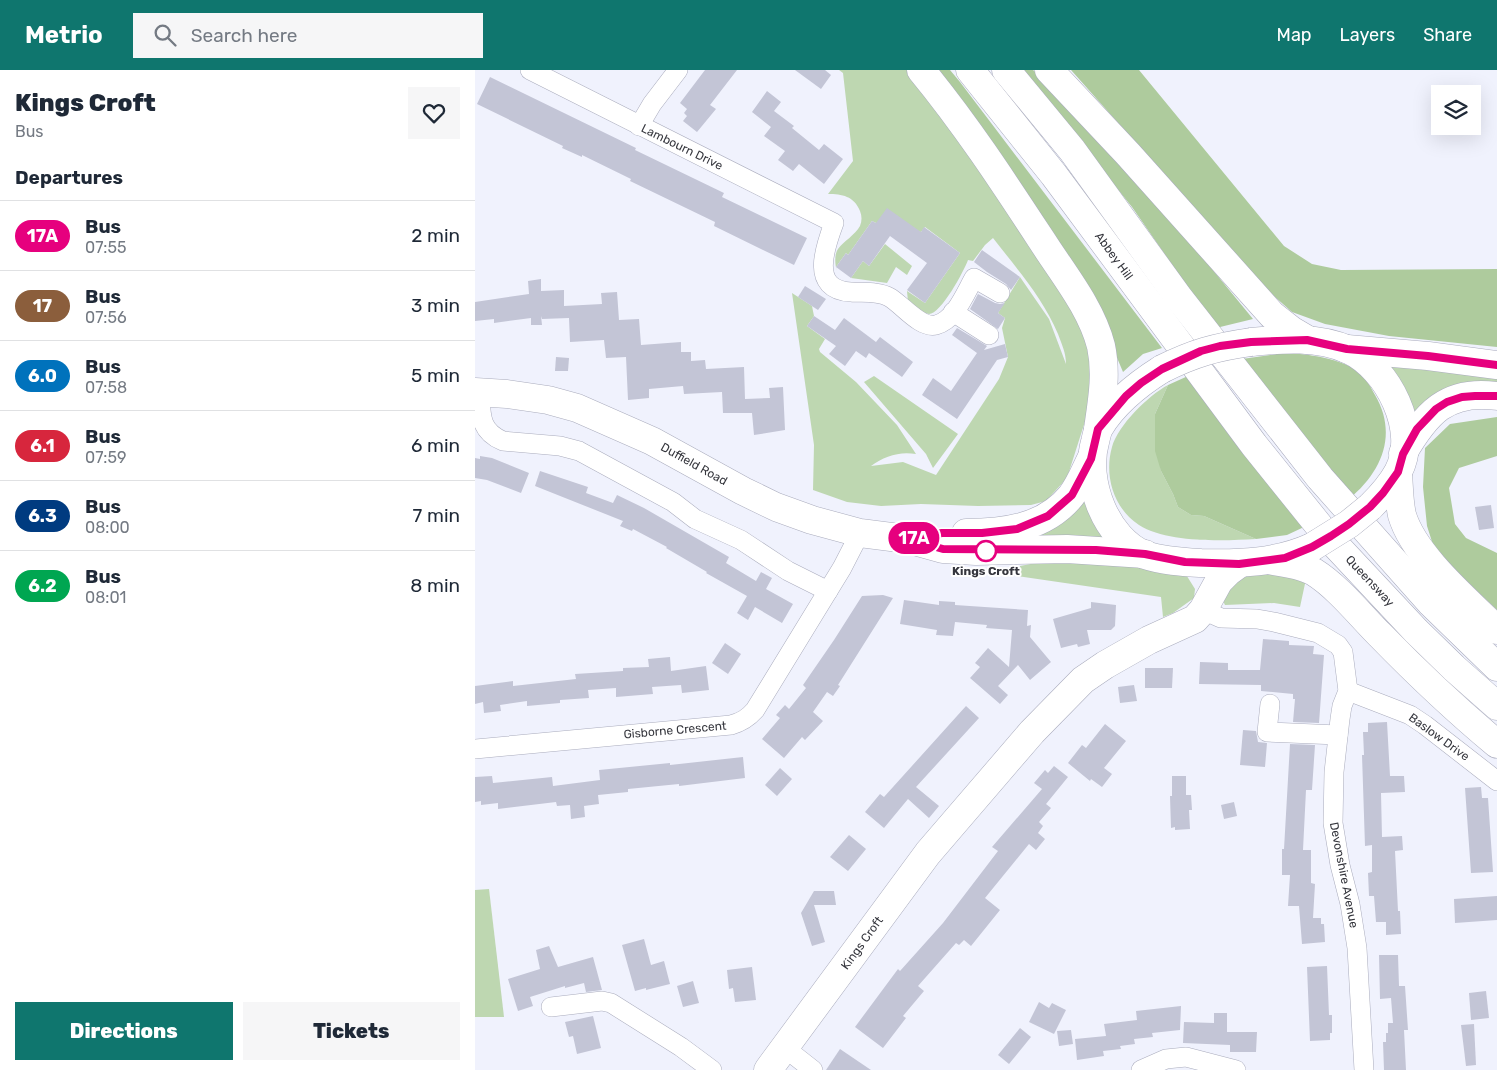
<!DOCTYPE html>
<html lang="en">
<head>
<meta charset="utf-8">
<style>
	:root { --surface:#fff; --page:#f6f6f7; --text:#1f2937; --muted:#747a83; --line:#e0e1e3; --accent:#0f766e }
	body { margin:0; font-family:Rubik,sans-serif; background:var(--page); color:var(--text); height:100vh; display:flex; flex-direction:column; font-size:19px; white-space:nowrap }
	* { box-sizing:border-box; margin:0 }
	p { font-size:16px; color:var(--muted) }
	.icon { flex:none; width:28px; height:28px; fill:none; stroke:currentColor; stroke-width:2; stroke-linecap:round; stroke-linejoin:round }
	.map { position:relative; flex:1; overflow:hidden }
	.side { display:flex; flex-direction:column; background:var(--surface); width:475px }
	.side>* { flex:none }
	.badge { padding:0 10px; border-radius:16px; font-size:18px; line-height:32px }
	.tools { position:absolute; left:956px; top:15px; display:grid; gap:10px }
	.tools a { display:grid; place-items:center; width:50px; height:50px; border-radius:0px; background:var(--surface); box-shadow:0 5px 20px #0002; font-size:25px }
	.map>.badge { position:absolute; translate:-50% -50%; box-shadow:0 0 0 2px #fff }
	h2 { padding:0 15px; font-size:19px; line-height:45px }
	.round { display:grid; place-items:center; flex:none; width:52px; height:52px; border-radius:0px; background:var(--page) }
	.summary { display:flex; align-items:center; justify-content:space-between; height:85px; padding:0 15px }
	h1 { font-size:24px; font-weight:800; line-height:38px }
	.primary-button { display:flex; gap:10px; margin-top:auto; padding:10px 15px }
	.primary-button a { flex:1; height:58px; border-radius:0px; background:var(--accent); color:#fff; font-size:20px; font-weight:800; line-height:58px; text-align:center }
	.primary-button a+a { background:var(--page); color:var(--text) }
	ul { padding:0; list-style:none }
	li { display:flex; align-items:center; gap:15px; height:70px; padding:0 15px; border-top:1px solid var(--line) }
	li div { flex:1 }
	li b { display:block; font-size:19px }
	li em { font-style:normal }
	li .badge { min-width:55px; font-weight:700; text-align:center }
	header { display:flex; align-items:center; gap:30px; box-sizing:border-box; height:70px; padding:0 25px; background:var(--accent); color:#fff }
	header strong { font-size:24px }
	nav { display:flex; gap:28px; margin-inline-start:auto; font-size:18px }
	.search { width:350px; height:45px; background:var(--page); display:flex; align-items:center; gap:12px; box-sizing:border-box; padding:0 18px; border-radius:0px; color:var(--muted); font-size:19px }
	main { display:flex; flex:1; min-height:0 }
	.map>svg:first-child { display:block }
</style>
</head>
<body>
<header>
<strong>Metrio</strong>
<div class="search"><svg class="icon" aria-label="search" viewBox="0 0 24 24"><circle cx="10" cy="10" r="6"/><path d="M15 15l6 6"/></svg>Search here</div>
<nav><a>Map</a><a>Layers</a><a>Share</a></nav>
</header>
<main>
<section class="side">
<div class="summary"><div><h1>Kings Croft</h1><p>Bus</p></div><a class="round"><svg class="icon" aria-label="heart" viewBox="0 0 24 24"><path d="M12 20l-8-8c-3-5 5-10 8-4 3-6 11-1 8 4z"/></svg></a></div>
<h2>Departures</h2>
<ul>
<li><span class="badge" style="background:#e6007e;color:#fff">17A</span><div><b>Bus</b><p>07:55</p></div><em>2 min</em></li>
<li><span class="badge" style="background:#8b5e3c;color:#fff">17</span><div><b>Bus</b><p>07:56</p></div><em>3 min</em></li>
<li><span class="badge" style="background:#0072bc;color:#fff">6.0</span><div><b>Bus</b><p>07:58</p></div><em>5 min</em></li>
<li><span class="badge" style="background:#d7263d;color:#fff">6.1</span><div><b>Bus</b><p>07:59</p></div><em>6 min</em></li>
<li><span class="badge" style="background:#003b80;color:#fff">6.3</span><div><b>Bus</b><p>08:00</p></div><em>7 min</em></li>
<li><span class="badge" style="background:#00a651;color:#fff">6.2</span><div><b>Bus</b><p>08:01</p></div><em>8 min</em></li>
</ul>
<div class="primary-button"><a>Directions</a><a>Tickets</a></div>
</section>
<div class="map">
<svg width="1022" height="1000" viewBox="0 0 1022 1000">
	<rect width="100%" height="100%" fill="#f0f2fd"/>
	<g fill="#bed7b1">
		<path d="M 364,0 L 436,0 L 590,220 L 619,286 L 621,317 L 592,408 L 571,431 L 556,435 L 503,436 L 446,434 L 406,436 L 372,432 L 338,420 L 339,375 L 317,223 L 337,236 L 339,246 L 332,256 L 350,269 L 344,279 L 345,282 L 381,312 L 422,355 L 441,384 C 425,381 409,386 396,396 L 428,392 L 461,405 L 524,309 L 533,287 L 527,258 L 530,248 L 523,243 L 545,207 L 574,249 L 591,294 C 591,283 587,275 583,264 C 568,228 542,199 518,168 L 510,175 L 498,191 L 493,190 C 489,201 466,244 454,244 C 447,243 439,236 433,232 L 432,221 L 450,233 L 485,183 L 450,157 L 446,162 L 401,153 L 397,151 L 373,185 L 371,183 L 361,197 L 362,201 C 360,195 359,185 363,179 C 369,171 380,165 385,156 C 387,151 387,146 385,141 C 379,126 367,124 353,124 L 378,91 L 368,3 Z"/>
		<path d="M 410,174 L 437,196 L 432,205 L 421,197 L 412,213 L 376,208 L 388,191 L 394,196 Z"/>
		<path d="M 909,292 L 1022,302 L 1022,314 L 939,344 C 934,323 926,306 909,292 Z"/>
		<path d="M 399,306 L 483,364 L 458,398 L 451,384 L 389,312 Z"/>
		<path d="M 693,315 L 680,344 L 686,401 L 698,424 L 703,437 L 716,445 L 729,446 L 781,469 C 748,471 692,473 664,455 C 638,438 629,405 637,377 C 643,355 674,325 693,315 Z"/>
		<path d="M 610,419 L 634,472 L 531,466 Z"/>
		<path d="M 598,486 L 710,503 L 720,519 L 719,528 L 698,543 L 688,547 L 686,527 L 542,506 L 545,496 Z"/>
		<path d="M 802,500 L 831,509 L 825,537 L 799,533 L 750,535 L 748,531 L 747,520 L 766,504 Z"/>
		<path d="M 14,819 L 29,947 L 0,947 L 0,820 Z"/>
	</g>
	<g fill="#aecb9d">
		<path d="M 459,0 L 475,0 L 485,12 L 687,278 L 668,284 L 648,302 L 619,233 Z"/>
		<path d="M 547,0 L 558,0 L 583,23 L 691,143 L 778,249 L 741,258 L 657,137 Z"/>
		<path d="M 596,0 L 664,0 L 809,176 L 837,194 L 866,200 L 1022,199 L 1022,277 L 914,266 L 850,254 L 817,242 L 790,218 Z"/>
		<path d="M 809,283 C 829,283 870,289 885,303 C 892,309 896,318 900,325 C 923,364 907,402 874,429 L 767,289 Z"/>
		<path d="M 713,306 L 829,457 L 812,465 L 781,469 L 729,446 L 716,445 L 703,437 L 698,424 L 686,401 L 680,381 L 680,344 L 693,315 Z"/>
		<path d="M 1022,347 L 1022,386 L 984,398 L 974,418 L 980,454 L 991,468 L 1022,483 L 1022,540 L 960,481 L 952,456 L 948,417 L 950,378 L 975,354 Z"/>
	</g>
	<g fill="#c3c5d6">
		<path d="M 230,0 L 262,0 L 235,35 L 241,39 L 222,62 L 208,51 L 212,46 L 209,43 L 212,39 L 205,33 Z"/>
		<path d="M 320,0 L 350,0 L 356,5 L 346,19 Z"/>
		<path d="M 15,7 L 161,78 L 160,80 L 249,123 L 247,127 L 332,168 L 319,195 L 239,156 L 240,152 L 155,111 L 156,109 L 107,85 L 107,87 L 87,78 L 88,76 L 2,34 Z"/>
		<path d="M 292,21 L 306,32 L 299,41 L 319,56 L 317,58 L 344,80 L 349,74 L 368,89 L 349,114 L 324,94 L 318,101 L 303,90 L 310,81 L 289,66 L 296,57 L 277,42 Z"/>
		<path d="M 412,138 L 446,162 L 449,157 L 485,183 L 450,233 L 432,220 L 452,193 L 415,166 L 394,196 L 388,191 L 376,208 L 361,197 L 371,183 L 373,185 L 397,151 L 401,153 Z"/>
		<path d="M 507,180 L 545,207 L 536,220 L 531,214 L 512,202 L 499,192 Z"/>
		<path d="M 66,209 L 66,221 L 89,220 L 89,236 L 127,234 L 126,223 L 142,222 L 144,250 L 164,249 L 166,275 L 206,272 L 206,282 L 216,282 L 216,291 L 230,290 L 231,299 L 269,297 L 270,329 L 295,328 L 294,318 L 308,317 L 310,360 L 279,365 L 277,343 L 248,343 L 247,322 L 209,324 L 208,316 L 174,319 L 174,328 L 153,330 L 151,287 L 131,288 L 129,270 L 95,272 L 94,248 L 67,249 L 66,246 L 67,255 L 56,255 L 56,248 L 19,253 L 19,249 L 0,251 L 0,232 L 54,224 L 53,211 Z"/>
		<path d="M 330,216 L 351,229 L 343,240 L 323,227 Z"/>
		<path d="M 503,224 L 520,233 L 525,234 L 530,233 L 523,243 L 530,248 L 523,259 L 495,239 Z"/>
		<path d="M 339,246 L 360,260 L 369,248 L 401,272 L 405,267 L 438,292 L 427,307 L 394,283 L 391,288 L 381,281 L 370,296 L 354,284 L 361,276 L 332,256 Z"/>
		<path d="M 482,258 L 512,276 L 509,280 L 530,274 L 533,287 L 522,290 L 482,349 L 447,325 L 458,308 L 476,321 L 502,283 L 477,265 Z"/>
		<path d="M 81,287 L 94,288 L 93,301 L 80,301 Z"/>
		<path d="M 5,386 L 17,388 L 54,403 L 46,423 L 12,410 L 0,408 L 0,388 L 5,389 Z"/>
		<path d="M 65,401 L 113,417 L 111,423 L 138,433 L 142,425 L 169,438 L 254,487 L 251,493 L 281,511 L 286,502 L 297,508 L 291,519 L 318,534 L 307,553 L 280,537 L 273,550 L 262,543 L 272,526 L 231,503 L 232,502 L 191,478 L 192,477 L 158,459 L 157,461 L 145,456 L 148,451 L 60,416 Z"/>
		<path d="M 1016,435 L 1019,458 L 1004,460 L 1000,437 Z"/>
		<path d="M 408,525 L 418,528 L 363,615 L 365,616 L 358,626 L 352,622 L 338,642 L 348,651 L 330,670 L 327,667 L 309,688 L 287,669 L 305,648 L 301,645 L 310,635 L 314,639 L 331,618 L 328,615 L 359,570 L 387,526 Z"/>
		<path d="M 429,530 L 464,535 L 464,531 L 480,532 L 480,535 L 553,540 L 552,556 L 556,555 L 555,567 L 576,592 L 555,610 L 543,595 L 523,616 L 533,625 L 525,634 L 495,608 L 505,597 L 500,593 L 513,578 L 534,597 L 537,560 L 511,558 L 512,555 L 480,552 L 478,566 L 461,565 L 462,560 L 425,554 Z"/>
		<path d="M 616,532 L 641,535 L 640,556 L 636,560 L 612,560 L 615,574 L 603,577 L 602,574 L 586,578 L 578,549 L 616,538 Z"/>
		<path d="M 788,569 L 814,571 L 814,575 L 839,576 L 838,584 L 849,585 L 844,653 L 818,652 L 820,629 L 818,629 L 818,624 L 786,621 L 786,615 L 724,614 L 725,592 L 753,593 L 753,600 L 785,600 Z"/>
		<path d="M 250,573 L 266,584 L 253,604 L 237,593 Z"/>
		<path d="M 195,587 L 196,601 L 231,596 L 234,620 L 207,623 L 206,615 L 177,617 L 178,624 L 141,627 L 141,618 L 113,620 L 114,628 L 85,630 L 85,633 L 52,636 L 52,631 L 25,635 L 26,641 L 9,643 L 8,632 L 0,634 L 0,616 L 38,611 L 38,616 L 101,609 L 100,604 L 148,601 L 148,598 L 174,597 L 173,589 Z"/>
		<path d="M 670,598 L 698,598 L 697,618 L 670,618 Z"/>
		<path d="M 659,615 L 662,631 L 645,633 L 643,617 Z"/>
		<path d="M 491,636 L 504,648 L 441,717 L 464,736 L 454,748 L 433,729 L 409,758 L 390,742 L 405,724 L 409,727 Z"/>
		<path d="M 912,652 L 915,706 L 929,706 L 930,722 L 906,723 L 907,767 L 927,766 L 928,780 L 920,781 L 923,841 L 925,841 L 926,864 L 911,865 L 911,852 L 901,852 L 899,826 L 894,826 L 893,803 L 897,802 L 897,775 L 890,776 L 887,685 L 889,685 L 888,662 L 893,662 L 893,653 Z"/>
		<path d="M 630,654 L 651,671 L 629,698 L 637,704 L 627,717 L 616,709 L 615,711 L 593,693 L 607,675 L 611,678 Z"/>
		<path d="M 768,660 L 781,661 L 783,672 L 792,673 L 790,697 L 765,695 Z"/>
		<path d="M 815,674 L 840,675 L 837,720 L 831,720 L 828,780 L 836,780 L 836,813 L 840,814 L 838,848 L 846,848 L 846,854 L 849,854 L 850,872 L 827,874 L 824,836 L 813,836 L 815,805 L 807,805 L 807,779 L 809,779 Z"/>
		<path d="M 268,687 L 270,708 L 204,716 L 204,714 L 153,719 L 153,722 L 123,725 L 124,734 L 109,736 L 110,747 L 96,749 L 95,735 L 82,736 L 81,732 L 23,739 L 23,733 L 6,735 L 6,731 L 0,732 L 0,707 L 17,706 L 18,713 L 77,707 L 78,716 L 125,710 L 124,700 L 195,693 L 195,695 Z"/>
		<path d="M 579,696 L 593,707 L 571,734 L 576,738 L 564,752 L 568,756 L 563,763 L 570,769 L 561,780 L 554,774 L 510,828 L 525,840 L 496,876 L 489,870 L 484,875 L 481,873 L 443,916 L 449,921 L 428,946 L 431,948 L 408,978 L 380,957 L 423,899 L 425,901 L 468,853 L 523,781 L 517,777 L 567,719 L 559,713 L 570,700 L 573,703 Z"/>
		<path d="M 305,698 L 317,709 L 302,726 L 290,715 Z"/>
		<path d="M 697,706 L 711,706 L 711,725 L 716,725 L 717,740 L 714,740 L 715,759 L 700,760 L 700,757 L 696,758 L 695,726 L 697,726 Z"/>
		<path d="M 1006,717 L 1007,728 L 1013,728 L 1018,802 L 996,803 L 990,718 Z"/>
		<path d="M 759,732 L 762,746 L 749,749 L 746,735 Z"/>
		<path d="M 374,765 L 391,779 L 373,801 L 355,787 Z"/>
		<path d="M 339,821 L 359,821 L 361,835 L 339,835 L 350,872 L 337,876 L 326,843 Z"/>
		<path d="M 1022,826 L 1022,850 L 980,853 L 979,829 Z"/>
		<path d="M 169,869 L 176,895 L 189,891 L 195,914 L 171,920 L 171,918 L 160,921 L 147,875 Z"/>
		<path d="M 74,876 L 83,897 L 118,887 L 127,920 L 111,922 L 109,913 L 90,918 L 90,916 L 55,927 L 58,936 L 43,941 L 33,909 L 65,899 L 61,880 Z"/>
		<path d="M 904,885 L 923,885 L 924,916 L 930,916 L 933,960 L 929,960 L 931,1000 L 909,1000 L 908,972 L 911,972 L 911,963 L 913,963 L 913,953 L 918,953 L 916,928 L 905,929 Z"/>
		<path d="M 852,896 L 854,945 L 857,945 L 857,963 L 855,963 L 855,970 L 835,971 L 832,897 Z"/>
		<path d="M 277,897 L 281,930 L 260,932 L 258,918 L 254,919 L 252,900 Z"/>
		<path d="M 218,911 L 224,933 L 208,937 L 202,916 Z"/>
		<path d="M 1011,921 L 1014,948 L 996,950 L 994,923 Z"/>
		<path d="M 564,932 L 574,938 L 577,933 L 591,940 L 579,964 L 554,952 Z"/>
		<path d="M 706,936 L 705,960 L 677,963 L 678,967 L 659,969 L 660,974 L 645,976 L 646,979 L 628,981 L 629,986 L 602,990 L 600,969 L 631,966 L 629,954 L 662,950 L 661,941 Z"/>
		<path d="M 739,943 L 752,943 L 752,962 L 782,962 L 781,982 L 755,982 L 755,975 L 708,973 L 709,952 L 739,953 Z"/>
		<path d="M 118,946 L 126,978 L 102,984 L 98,966 L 94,967 L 90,952 Z"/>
		<path d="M 999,954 L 1001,995 L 991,996 L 986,955 Z"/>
		<path d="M 545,958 L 556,967 L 534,994 L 523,985 Z"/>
		<path d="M 596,960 L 598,974 L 584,976 L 582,961 Z"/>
		<path d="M 365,979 L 396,1000 L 351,1000 Z"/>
	</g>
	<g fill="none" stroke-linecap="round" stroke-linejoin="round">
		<g stroke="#aaacbd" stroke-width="20">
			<g id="street">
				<path d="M 55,0 L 359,153 C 350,177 334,220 376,222 C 388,223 403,221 414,227 C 427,234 445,259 461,255 C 480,250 490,224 499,208 L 525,223"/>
				<path d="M 164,56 L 177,34 L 203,0"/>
				<path d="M 478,242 L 514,265"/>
				<path d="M 5,322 C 6,344 4,361 28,371 L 85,376 L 104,381 L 198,432 L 220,449 L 266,470 L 313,501 L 353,521"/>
				<path d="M 728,540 L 746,548 L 782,549 L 799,552 L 843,563 L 863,575 L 868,582 L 873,621 L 867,636 L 865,649 L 859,702 L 858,753 L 865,795 L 875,834 L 882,878 L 889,1000"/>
				<path d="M 873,621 L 935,645 L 950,655 L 1022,711"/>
				<path d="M 795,634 L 792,662 L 863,665"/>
				<path d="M 0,679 L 256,655 C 267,652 273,648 280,640 L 367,498 L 385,463"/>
				<path d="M 76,937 L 127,931 L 136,933 L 206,977 L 237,1000"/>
				<path d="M 310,978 L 338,1000"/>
				<path d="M 666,1000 L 691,989 L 711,987 L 761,1000"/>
			</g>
		</g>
		<g stroke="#aaacbd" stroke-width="29">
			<path id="secondary" d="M 293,1000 L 453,783 L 557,662 L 608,610 L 630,595 L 674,570 L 720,549 L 728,540 L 744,511 L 753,502 L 764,494"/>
		</g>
		<g stroke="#aaacbd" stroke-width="29">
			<g id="primary">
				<path d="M 872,279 L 953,286 L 1022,295"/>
				<path d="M 928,383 C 951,344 971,319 1022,326"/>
			</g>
		</g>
		<g stroke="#aaacbd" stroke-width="29">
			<g id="highway">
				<path d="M 446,0 C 493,57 533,119 573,180 C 593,210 617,241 626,276 C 632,304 627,331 623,359"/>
				<path d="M 495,0 L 579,105 L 779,375 L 853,467 L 941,561 L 979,598 L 1022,636"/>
				<path d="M 531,0 L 597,80 L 704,228 L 845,408 L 956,533 L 1022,597"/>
				<path d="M 574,0 L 653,84 L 797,245 L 816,260 L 833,270"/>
				<path d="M 776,272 C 808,269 843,266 874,280 C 913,298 945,361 923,402 C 916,415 905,427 895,437"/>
				<path d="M 687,299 C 663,314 639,333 624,358 C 622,362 621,368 620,372 C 609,411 631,469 670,485 C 688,491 708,492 726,493 C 765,494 801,493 837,477"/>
				<path d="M 0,322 L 32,324 L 73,330 L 102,338 L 177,371 L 268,421 L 301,437 L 337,450 L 385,463 L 432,469 L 468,479 L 501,481 L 592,479 L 670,484"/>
				<path d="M 923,403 C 924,416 924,432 927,445 C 939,486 992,530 1022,560"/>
				<path d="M 491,463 C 529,463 570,458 596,426 C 604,416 610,401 616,389"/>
				<path d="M 798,491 C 812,493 827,495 839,502 C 863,517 885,545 905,565 C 942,603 981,640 1022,674"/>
			</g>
		</g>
		<use href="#street" stroke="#fff" stroke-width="19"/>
		<use href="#secondary" stroke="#fff" stroke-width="28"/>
		<use href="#primary" stroke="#fff" stroke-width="28"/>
		<use href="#highway" stroke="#fff" stroke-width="28"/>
		<g stroke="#aaacbd" stroke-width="29" stroke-linecap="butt">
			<g id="highway-bridge">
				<path d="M 687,299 C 719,283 741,277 776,272"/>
				<path d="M 837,477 L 874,454 L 895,437"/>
			</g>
		</g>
		<use href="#highway-bridge" stroke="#fff" stroke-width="28"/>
	</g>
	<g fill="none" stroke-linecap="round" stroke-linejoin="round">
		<g stroke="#fff" stroke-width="11">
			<path id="line" d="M 1022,295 L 953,286 L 872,279 L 832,270 L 776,272 L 745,276 L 726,281 L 687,299 L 666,313 L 651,326 L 623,359 L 616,389 L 597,425 L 573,446 L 542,459 L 507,463 L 467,463 L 432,469 L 468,479 L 621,480 L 670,484 L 710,492 L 764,494 L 810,488 L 837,477 L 856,466 L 874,454 L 895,437 L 908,423 L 923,402 L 928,384 L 942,359 L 961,339 L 972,332 L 987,327 L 1000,326 L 1022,326"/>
		</g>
		<use href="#line" stroke="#e6007e" stroke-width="8"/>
	</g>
	<circle fill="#fff" stroke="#e6007e" stroke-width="2.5" cx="511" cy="481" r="10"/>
	<g text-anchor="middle" stroke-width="4" stroke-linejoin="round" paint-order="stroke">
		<g font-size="12" fill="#35363d" stroke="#fff">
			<text transform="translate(207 77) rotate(26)" y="4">Lambourn Drive</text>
			<text transform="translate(639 186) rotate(54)" y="4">Abbey Hill</text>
			<text transform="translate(219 394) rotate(29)" y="4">Duffield Road</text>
			<text transform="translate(895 511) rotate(47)" y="4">Queensway</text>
			<text transform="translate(200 660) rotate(-5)" y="4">Gisborne Crescent</text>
			<text transform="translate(964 667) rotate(36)" y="4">Baslow Drive</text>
			<text transform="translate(869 805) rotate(79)" y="4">Devonshire Avenue</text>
			<text transform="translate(387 873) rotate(-54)" y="4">Kings Croft</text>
		</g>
		<g font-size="12" font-weight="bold" fill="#35363d" stroke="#fff">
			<text x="511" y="505">Kings Croft</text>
		</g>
	</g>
</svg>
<div class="tools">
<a><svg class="icon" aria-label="layers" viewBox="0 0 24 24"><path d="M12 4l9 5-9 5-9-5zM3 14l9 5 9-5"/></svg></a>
</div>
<b class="badge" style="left:439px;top:468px;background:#e6007e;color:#fff">17A</b>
</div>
</main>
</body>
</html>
